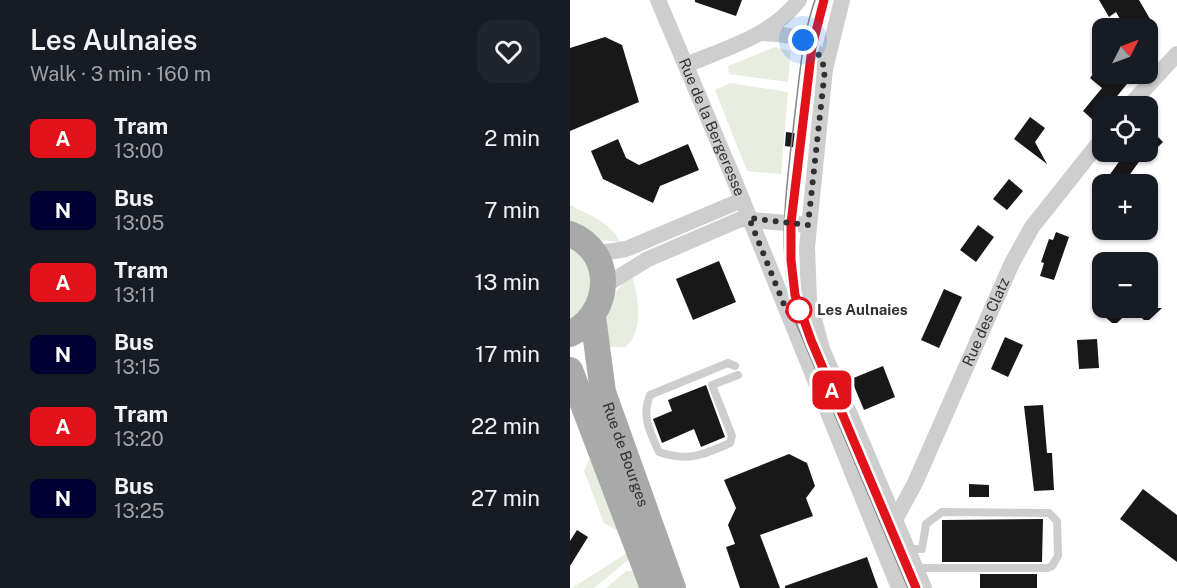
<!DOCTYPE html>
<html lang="en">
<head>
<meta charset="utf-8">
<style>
	:root { --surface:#171b24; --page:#20242c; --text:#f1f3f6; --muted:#9ea1a6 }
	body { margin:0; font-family:"Public Sans",sans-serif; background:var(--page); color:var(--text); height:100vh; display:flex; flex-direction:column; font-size:22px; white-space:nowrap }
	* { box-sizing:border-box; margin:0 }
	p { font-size:20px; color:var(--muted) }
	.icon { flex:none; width:33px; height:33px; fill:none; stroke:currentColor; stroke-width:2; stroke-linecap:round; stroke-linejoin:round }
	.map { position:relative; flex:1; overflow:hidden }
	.drawer { display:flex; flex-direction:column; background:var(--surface); width:570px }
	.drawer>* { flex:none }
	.badge { padding:0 12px; border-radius:9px; font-size:21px; line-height:39px }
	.needle { width:39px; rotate:48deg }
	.fabs { position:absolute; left:522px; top:18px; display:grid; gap:12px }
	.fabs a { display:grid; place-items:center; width:66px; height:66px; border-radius:12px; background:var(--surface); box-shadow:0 2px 4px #0004; font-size:30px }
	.you { position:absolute; width:30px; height:30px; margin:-15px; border:4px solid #fff; border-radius:50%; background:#1a73e8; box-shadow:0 0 0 9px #1a73e833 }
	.map>.badge { position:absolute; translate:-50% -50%; box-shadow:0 0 0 3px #fff }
	.round { display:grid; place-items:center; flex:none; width:63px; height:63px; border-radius:18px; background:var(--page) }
	.overview { display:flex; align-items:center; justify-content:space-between; height:102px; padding:0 30px }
	h1 { font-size:28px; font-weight:600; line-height:45px }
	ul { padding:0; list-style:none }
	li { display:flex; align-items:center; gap:18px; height:72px; padding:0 30px }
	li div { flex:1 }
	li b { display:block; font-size:22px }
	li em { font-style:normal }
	li .badge { min-width:66px; font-weight:700; text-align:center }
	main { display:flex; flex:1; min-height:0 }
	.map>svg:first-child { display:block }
</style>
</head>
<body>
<main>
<section class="drawer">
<div class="overview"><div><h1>Les Aulnaies</h1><p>Walk · 3 min · 160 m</p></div><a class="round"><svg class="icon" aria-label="heart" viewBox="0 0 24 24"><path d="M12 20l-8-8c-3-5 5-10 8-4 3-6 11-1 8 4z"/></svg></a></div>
<ul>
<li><span class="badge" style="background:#e2121a;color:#fff">A</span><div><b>Tram</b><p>13:00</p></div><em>2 min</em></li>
<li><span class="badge" style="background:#003;color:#fff">N</span><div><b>Bus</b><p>13:05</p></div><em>7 min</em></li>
<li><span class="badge" style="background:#e2121a;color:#fff">A</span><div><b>Tram</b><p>13:11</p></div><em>13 min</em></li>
<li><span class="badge" style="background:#003;color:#fff">N</span><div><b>Bus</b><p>13:15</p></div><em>17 min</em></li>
<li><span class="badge" style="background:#e2121a;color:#fff">A</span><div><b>Tram</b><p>13:20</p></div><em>22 min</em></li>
<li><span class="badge" style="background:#003;color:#fff">N</span><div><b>Bus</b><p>13:25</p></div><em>27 min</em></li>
</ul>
</section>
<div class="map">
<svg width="607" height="588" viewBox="0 0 607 588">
	<rect width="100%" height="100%" fill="#fff"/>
	<g fill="#e7eedf">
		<path d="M 205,47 L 221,51 L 218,82 L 159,74 L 158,66 Z"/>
		<path d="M 160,83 L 218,92 L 211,174 L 177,171 L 145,90 Z"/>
		<path d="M 0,205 C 19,215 41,222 50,242 L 29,240 L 0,225 Z"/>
		<path d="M 0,244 L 21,264 L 25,292 L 0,325 Z"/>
		<path d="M 62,274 C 67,295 76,331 55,347 L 35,347 C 34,314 37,297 62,274 Z"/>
		<path d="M 21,456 L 50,532 L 34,523 L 14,471 Z"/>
		<path d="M 57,553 L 59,559 L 24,588 L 2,588 Z"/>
		<path d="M 56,571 L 63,571 L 69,588 L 36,588 Z"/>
	</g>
	<g fill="#181818">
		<path d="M 125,0 L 172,0 L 166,16 L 125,2 Z"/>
		<path d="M 529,0 L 569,0 L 583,24 L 574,28 L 555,28 L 546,12 L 539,17 Z"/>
		<path d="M 35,37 L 52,45 L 69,102 L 0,131 L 0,48 Z"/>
		<path d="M 528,68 L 532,74 L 541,77 L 544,74 L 557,84 L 539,106 L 532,106 L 523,120 L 513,111 L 532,88 L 520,78 Z"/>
		<path d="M 460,117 L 475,128 L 465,142 L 477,164 L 444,139 Z"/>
		<path d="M 578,127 L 593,142 L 578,157 Z"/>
		<path d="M 216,132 L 238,135 L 236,149 L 215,146 Z"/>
		<path d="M 48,139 L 56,158 L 69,165 L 118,144 L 129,170 L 90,186 L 83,203 L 33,179 L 21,151 Z"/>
		<path d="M 556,152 L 576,152 L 553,184 L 533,184 Z"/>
		<path d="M 439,179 L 453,191 L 437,210 L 423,199 Z"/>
		<path d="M 408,225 L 424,237 L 406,262 L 390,250 Z"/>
		<path d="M 486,232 L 499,237 L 484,280 L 470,276 L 474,263 L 471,262 L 479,239 L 483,240 Z"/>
		<path d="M 149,261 L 166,302 L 123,320 L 106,279 Z"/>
		<path d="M 374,289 L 392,297 L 369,348 L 351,340 Z"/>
		<path d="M 525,308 L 592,308 L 579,320 L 574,320 L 562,308 L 547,323 L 542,323 Z"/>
		<path d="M 435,337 L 453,345 L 438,377 L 421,369 Z"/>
		<path d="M 527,339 L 529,368 L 509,369 L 507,340 Z"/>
		<path d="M 313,366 L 325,397 L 294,410 L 281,379 Z"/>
		<path d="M 136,385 L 155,437 L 131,447 L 124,429 L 92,443 L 83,419 L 102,411 L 98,400 Z"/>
		<path d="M 473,405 L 477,453 L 482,453 L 484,490 L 464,491 L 454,406 Z"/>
		<path d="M 219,454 L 237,463 L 245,486 L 236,498 L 243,516 L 190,535 L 210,588 L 170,588 L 156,547 L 165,544 L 158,525 L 166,508 L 154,480 Z"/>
		<path d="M 399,484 L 419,485 L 419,497 L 399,497 Z"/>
		<path d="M 573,489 L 607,515 L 607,562 L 550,519 Z"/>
		<path d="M 473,519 L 472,562 L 372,562 L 372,520 Z"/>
		<path d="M 7,530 L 18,537 L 0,566 L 0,541 Z"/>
		<path d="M 297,557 L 308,588 L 215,588 L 215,586 Z"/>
		<rect x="410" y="574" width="57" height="14"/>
	</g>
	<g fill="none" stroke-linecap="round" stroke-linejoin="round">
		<g stroke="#cecece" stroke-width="8">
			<path d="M 165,366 L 158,363 L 80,395 C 71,416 80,432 89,452 C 118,462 133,455 160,443 L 162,436 L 142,385 L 168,375"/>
			<path d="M 337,549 L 352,549 L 356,524 L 372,512 L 479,513 L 487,521 L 488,556 L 482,566 L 478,568 L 346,568"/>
		</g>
		<g stroke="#cecece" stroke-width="16">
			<path id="s1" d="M 88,0 L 163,177 L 329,588"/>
			<path d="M 272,0 L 255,69 L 237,247 L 239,300 L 252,349 L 354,588"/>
			<path d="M 191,33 C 224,35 241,36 255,69"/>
			<path d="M 116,65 C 156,48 202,36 229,0"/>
			<path d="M 559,106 L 607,54"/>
			<path d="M 25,254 L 56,249 L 172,200"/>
			<path d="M 34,286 L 78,259 L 171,219 L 239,225"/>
			<path id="s2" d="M 325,520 L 345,483 L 442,263 L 462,227 L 532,139"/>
		</g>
		<g stroke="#a9a9a9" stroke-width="26">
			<path d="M 0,234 C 46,252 42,314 0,334"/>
			<path id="s3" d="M 23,317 L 33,392 L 103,588"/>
			<path d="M 0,370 L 83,588"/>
		</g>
		<g stroke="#868686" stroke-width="1.5">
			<path d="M 245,0 C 232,37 230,74 225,113 C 217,185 205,252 226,323 L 338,588"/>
			<path d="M 238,76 L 243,41 L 253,3"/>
			<path d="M 228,166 L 234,112"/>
		</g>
	</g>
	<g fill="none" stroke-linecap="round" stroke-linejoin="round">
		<g stroke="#fff" stroke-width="14">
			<path id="line" d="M 254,0 L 242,47 L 221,223 L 221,260 L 225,295 L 241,340 L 346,588"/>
		</g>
		<use href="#line" stroke="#e2121a" stroke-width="9"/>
		<path stroke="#313131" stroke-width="6" stroke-dasharray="0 10.8" d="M 229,310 L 217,312 L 179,218 L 238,225 L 255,69 L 249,55 L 233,40"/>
	</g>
	<circle fill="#fff" stroke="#e2121a" stroke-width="3" cx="229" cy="310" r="12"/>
	<g text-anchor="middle" stroke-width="6" stroke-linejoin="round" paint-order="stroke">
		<g font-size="15" fill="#313131" stroke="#fff">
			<text dy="5" stroke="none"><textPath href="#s1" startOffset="138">Rue de la Bergeresse</textPath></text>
			<text dy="5" stroke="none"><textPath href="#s2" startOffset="218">Rue des Clatz</textPath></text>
			<text dy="5" stroke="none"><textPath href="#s3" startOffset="142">Rue de Bourges</textPath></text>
		</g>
		<g font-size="15" font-weight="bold" fill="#313131" stroke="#fff" text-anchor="start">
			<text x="247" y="315">Les Aulnaies</text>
		</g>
	</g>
</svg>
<div class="fabs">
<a><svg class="needle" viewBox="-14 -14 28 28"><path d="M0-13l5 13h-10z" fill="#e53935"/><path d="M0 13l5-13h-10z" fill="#9ea1a6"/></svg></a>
<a><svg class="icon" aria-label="locate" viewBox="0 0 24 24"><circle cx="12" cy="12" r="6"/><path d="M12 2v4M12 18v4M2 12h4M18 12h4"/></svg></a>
<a>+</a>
<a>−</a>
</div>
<div class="you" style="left:233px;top:40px"></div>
<b class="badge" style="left:262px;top:390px;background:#e2121a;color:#fff">A</b>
</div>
</main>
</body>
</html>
